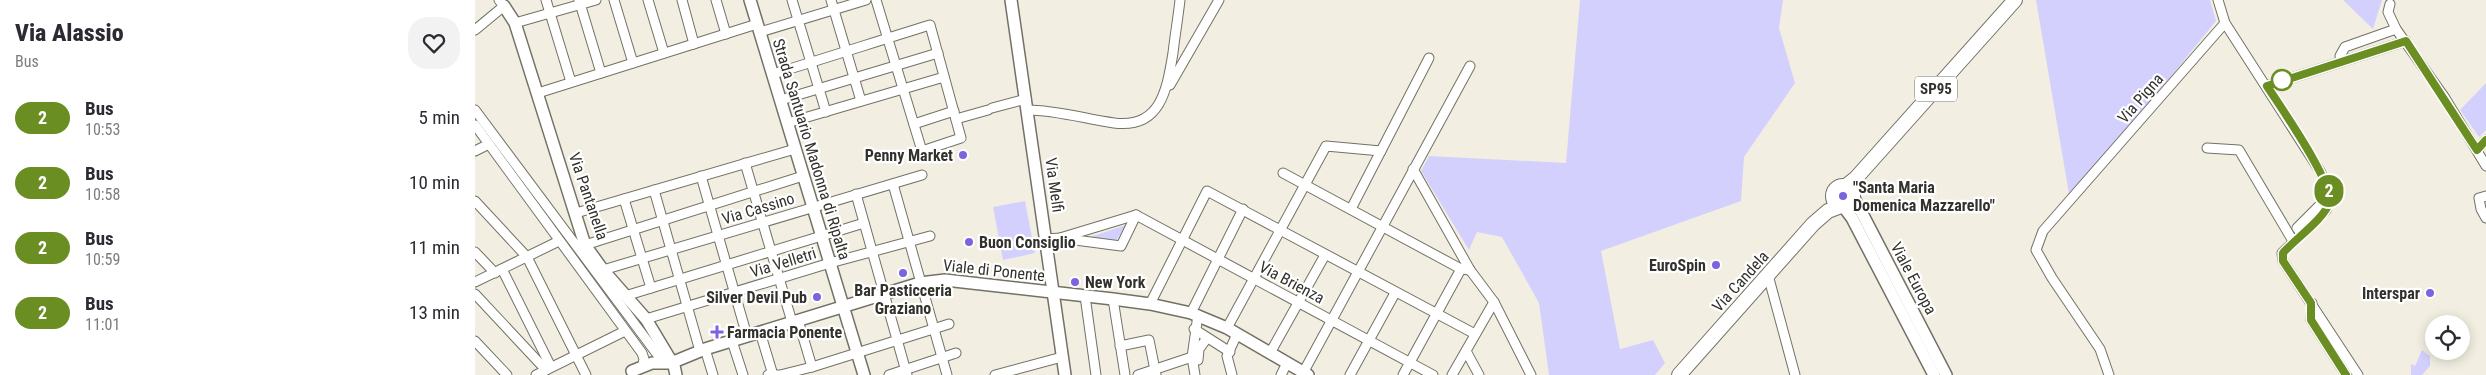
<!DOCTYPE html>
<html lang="it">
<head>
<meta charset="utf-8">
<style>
	:root { --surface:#fff; --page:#f2f2f3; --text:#2b2b33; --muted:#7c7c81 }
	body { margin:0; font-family:"Roboto Condensed",sans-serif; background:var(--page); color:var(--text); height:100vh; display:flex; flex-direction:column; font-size:19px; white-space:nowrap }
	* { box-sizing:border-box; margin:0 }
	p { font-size:16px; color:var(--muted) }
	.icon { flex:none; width:28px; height:28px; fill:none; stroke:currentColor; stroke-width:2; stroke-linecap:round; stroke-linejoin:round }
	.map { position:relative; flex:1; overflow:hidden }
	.drawer { display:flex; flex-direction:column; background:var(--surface); width:475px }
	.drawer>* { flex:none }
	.badge { padding:0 10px; border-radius:16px; font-size:18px; line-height:32px }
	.fabs { position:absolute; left:1950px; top:315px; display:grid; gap:10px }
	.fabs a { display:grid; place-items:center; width:45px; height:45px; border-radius:50%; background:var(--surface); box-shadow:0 2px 12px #0003; font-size:25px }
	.map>.badge { position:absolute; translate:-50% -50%; box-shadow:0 0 0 2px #fff }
	.round { display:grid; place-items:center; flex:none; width:52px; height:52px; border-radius:20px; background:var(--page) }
	.overview { display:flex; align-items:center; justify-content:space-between; height:85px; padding:0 15px }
	h1 { font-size:24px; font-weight:800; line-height:38px }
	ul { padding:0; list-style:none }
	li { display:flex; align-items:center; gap:15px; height:65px; padding:0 15px }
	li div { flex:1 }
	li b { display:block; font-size:19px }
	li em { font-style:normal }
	li .badge { min-width:55px; font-weight:700; text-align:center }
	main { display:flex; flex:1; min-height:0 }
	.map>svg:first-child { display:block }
</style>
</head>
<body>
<main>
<section class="drawer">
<div class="overview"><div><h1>Via Alassio</h1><p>Bus</p></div><a class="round"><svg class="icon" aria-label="heart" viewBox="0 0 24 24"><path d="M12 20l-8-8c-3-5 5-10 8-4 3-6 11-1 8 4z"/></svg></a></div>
<ul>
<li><span class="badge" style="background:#6b8e23;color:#fff">2</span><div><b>Bus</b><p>10:53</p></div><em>5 min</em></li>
<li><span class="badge" style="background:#6b8e23;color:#fff">2</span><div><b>Bus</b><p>10:58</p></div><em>10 min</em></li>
<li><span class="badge" style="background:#6b8e23;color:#fff">2</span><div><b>Bus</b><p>10:59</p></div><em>11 min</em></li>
<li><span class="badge" style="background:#6b8e23;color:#fff">2</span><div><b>Bus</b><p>11:01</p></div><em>13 min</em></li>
</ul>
</section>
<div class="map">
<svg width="2011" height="375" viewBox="0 0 2011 375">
	<rect width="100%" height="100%" fill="#f2efe2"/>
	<g fill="#d4d0fe">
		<path d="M 1105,0 L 1308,0 L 1304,28 L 1320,83 L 1269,157 L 1266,201 L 1126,251 L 1145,349 L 1178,340 L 1190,363 L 1180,375 L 1074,375 L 1064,303 L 1027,237 L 1002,232 L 994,250 L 946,171 L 954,156 L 1091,163 Z"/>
		<path d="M 1561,0 L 1735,0 L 1741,21 L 1595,200 Z"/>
		<path d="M 1868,0 L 1907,0 L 1898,29 Z"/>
		<path d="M 2011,83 L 2011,130 L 2004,137 L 1985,110 Z"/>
		<path d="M 550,201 L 560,253 L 528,260 L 518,207 Z"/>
		<path d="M 651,225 L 641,241 L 612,238 Z"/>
		<path d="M 1947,350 L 1955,356 L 1955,366 L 1947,375 L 1936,375 L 1936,364 L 1940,366 Z"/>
	</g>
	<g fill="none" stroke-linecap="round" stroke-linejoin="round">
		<g stroke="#737165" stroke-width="11">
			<g id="street">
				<path d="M 71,0 L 96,82"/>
				<path d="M 104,0 L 126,73"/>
				<path d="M 139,0 L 158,63"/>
				<path d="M 173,0 L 189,53"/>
				<path d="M 207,0 L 219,44"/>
				<path d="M 241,0 L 251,34"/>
				<path d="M 317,0 L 351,112"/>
				<path d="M 356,0 L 386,101"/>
				<path d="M 1743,0 L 1750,23 L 1845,171 C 1851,185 1858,195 1851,210 L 1807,253 L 1808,261 L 1883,375"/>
				<path d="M 1915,4 L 1913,12 L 1921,29 L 1970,98 L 2011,166"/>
				<path d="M 40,23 L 121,0"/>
				<path d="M 0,30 L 29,6 L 24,0"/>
				<path d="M 285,32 L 391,0"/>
				<path d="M 1866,62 L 1865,56 L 1870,47 L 1921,29"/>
				<path d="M 298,74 C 351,58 403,41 455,25 L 486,138 L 447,151 L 401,0"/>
				<path d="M 695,85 L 744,0"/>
				<path d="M 1792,86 L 1931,41"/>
				<path d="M 63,93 L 282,24"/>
				<path d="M 306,100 L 463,53"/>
				<path d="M 517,108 L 551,99"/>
				<path d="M 0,110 L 185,358"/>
				<path d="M 552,110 C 582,110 610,119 639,123 C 686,129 692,89 698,53 C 700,35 703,18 705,0"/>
				<path d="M 481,119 L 513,110"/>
				<path d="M 312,123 L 469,77"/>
				<path d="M 439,124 L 479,111"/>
				<path d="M 0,125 L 167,353 L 169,359 L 168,364"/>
				<path d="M 1732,148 L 1764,150 L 1818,241"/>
				<path d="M 2002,150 L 2011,140"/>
				<path d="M 0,151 L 14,144"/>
				<path d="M 270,163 L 317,322"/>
				<path d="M 938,169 L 995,270 L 1019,302 L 1056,375"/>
				<path d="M 808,173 L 986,269 L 995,270"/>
				<path d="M 226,176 L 272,336"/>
				<path d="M 418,184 L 472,375"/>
				<path d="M 179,190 L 225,351"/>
				<path d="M 381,194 L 432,375"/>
				<path d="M 2011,196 L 2004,198 L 2006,209 L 2011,218"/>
				<path d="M 149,199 L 176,288"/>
				<path d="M 0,201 L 52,257 L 111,375"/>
				<path d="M 876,209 L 954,58"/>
				<path d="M 101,213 L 320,149"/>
				<path d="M 661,215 L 958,375"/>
				<path d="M 1827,234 L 1822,228 L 1845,205 L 1851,210"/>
				<path d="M 585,238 L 646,246 L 661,215"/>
				<path d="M 571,239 L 585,238 L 661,215"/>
				<path d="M 110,245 L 328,176"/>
				<path d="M 0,252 L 20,273"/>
				<path d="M 27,269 L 76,367"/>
				<path d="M 128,270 L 447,175"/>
				<path d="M 1293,275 L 1320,375"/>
				<path d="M 0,282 L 84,241"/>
				<path d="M 0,294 L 71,370"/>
				<path d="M 150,296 L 389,223"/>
				<path d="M 610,296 L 621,375"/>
				<path d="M 638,299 L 650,375"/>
				<path d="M 1837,303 L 1836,320 L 1871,375"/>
				<path d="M 675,304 L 732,191 L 1000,334"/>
				<path d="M 716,313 L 768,209"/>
				<path d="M 171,319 L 355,263 L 455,236"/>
				<path d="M 323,320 L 337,367"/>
				<path d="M 752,328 L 851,146 L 906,151"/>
				<path d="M 719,329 L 755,352"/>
				<path d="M 285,332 L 298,375"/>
				<path d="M 0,341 L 32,375"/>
				<path d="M 257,341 L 268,375"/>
				<path d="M 645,346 L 674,340 L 681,375"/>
				<path d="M 230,349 L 238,375"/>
				<path d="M 991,351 L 1004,375"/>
				<path d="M 795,353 L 850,255"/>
				<path d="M 723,360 L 724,349 L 732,338"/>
				<path d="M 828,373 L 995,66"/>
				<path d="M 61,375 L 150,331"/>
				<path d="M 293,375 L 305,375 L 337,367 L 474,324"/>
				<path d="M 414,375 L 481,353"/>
				<path d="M 520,375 L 587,357"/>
				<path d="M 663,375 L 717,357"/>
				<path d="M 720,375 L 717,357 L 723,315"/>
				<path d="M 757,375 L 752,356 L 762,334"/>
				<path d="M 806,375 L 812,363"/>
				<path d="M 875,375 L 920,293"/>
				<path d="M 928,375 L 986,269"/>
				<path d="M 977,375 L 1019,302"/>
				<path d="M 1634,375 L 1625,349 L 1577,278 L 1561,250 L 1568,231 L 1750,23"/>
			</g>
		</g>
		<g stroke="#737165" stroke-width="14">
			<g id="secondary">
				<path d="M 275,0 L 389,375"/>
				<path d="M 536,0 L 590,375"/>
				<path d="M 29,6 L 40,23 L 110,245 L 128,270 L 171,319 L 195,359"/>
				<path d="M 1378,196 L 1471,375"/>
				<path d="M 1368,206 L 1377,218 L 1459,375"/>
				<path d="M 198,361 L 201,375"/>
				<path d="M 157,371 L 177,363 L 196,363 L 230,349 L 445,283 L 470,280 L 638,299 L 675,304 L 716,313 L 752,328 L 833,375"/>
			</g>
		</g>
		<g stroke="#737165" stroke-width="16">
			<g id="primary">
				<path d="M 1371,186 L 1381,178 L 1540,0"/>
				<circle cx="1368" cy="196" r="10"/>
				<path d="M 1204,375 L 1338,224 L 1353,211 L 1366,206"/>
			</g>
		</g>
		<use href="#street" stroke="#fff" stroke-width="9"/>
		<use href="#secondary" stroke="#fff" stroke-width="11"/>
		<use href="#primary" stroke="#fff" stroke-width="14"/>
	</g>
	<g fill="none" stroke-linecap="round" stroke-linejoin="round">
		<g stroke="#fff" stroke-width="11">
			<path id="line" d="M 1871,375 L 1836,320 L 1836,303 L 1808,261 L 1808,253 C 1819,240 1850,218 1854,203 C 1860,184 1804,105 1792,86 L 1931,41 L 2002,150 L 2011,140"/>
		</g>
		<use href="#line" stroke="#6b8e23" stroke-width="8"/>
	</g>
	<circle fill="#fff" stroke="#6b8e23" stroke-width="2.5" cx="1807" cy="80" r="10"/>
	<g fill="#7c64df" stroke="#fff" stroke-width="2">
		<circle cx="488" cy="155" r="5"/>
		<circle cx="1368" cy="196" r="5"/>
		<circle cx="494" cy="242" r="5"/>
		<circle cx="1241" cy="265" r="5"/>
		<circle cx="428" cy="273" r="5"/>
		<circle cx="600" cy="282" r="5"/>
		<circle cx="1955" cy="293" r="5"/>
		<circle cx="342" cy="297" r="5"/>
		<path d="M239.5 324.5h5v5h5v5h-5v5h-5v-5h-5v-5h5z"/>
	</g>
	<g text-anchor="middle" stroke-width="4.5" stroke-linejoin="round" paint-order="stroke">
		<rect fill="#fff" stroke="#706f6b" stroke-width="1" x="1440" y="76.5" width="42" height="25" rx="4"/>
		<g font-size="15" font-weight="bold" fill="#32312c">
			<text x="1461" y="94">SP95</text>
		</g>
		<g font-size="16" fill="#32312c" stroke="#fff">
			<text transform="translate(1665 98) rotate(-49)" y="6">Via Pigna</text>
			<text transform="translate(337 149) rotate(73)" y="6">Strada Santuario Madonna di Ripalta</text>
			<text transform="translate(580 185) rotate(82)" y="6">Via Melfi</text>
			<text transform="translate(114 196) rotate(71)" y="6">Via Pantanella</text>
			<text transform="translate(283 208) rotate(-17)" y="6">Via Cassino</text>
			<text transform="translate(308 262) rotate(-17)" y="6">Via Velletri</text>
			<text transform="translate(519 270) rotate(6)" y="6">Viale di Ponente</text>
			<text transform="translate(1439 278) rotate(62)" y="6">Viale Europa</text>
			<text transform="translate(1265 281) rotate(-48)" y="6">Via Candela</text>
			<text transform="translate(817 282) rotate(28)" y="6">Via Brienza</text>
		</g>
		<g font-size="16" font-weight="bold" fill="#32312c" stroke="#fff" text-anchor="end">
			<text x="478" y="161">Penny Market</text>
			<text x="1378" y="193" text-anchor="start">"Santa Maria<tspan x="1378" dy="18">Domenica Mazzarello"</tspan></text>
			<text x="504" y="248" text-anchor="start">Buon Consiglio</text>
			<text x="1231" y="271">EuroSpin</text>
			<text x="610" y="288" text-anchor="start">New York</text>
			<text x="428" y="296" text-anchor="middle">Bar Pasticceria<tspan x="428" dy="18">Graziano</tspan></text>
			<text x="1945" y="299">Interspar</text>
			<text x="332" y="303">Silver Devil Pub</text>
			<text x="252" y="338" text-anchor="start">Farmacia Ponente</text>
		</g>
	</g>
</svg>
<div class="fabs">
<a><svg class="icon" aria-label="locate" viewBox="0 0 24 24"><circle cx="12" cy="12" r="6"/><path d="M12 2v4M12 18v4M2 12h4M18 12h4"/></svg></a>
</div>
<b class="badge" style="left:1854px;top:191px;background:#6b8e23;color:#fff">2</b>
</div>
</main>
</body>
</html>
